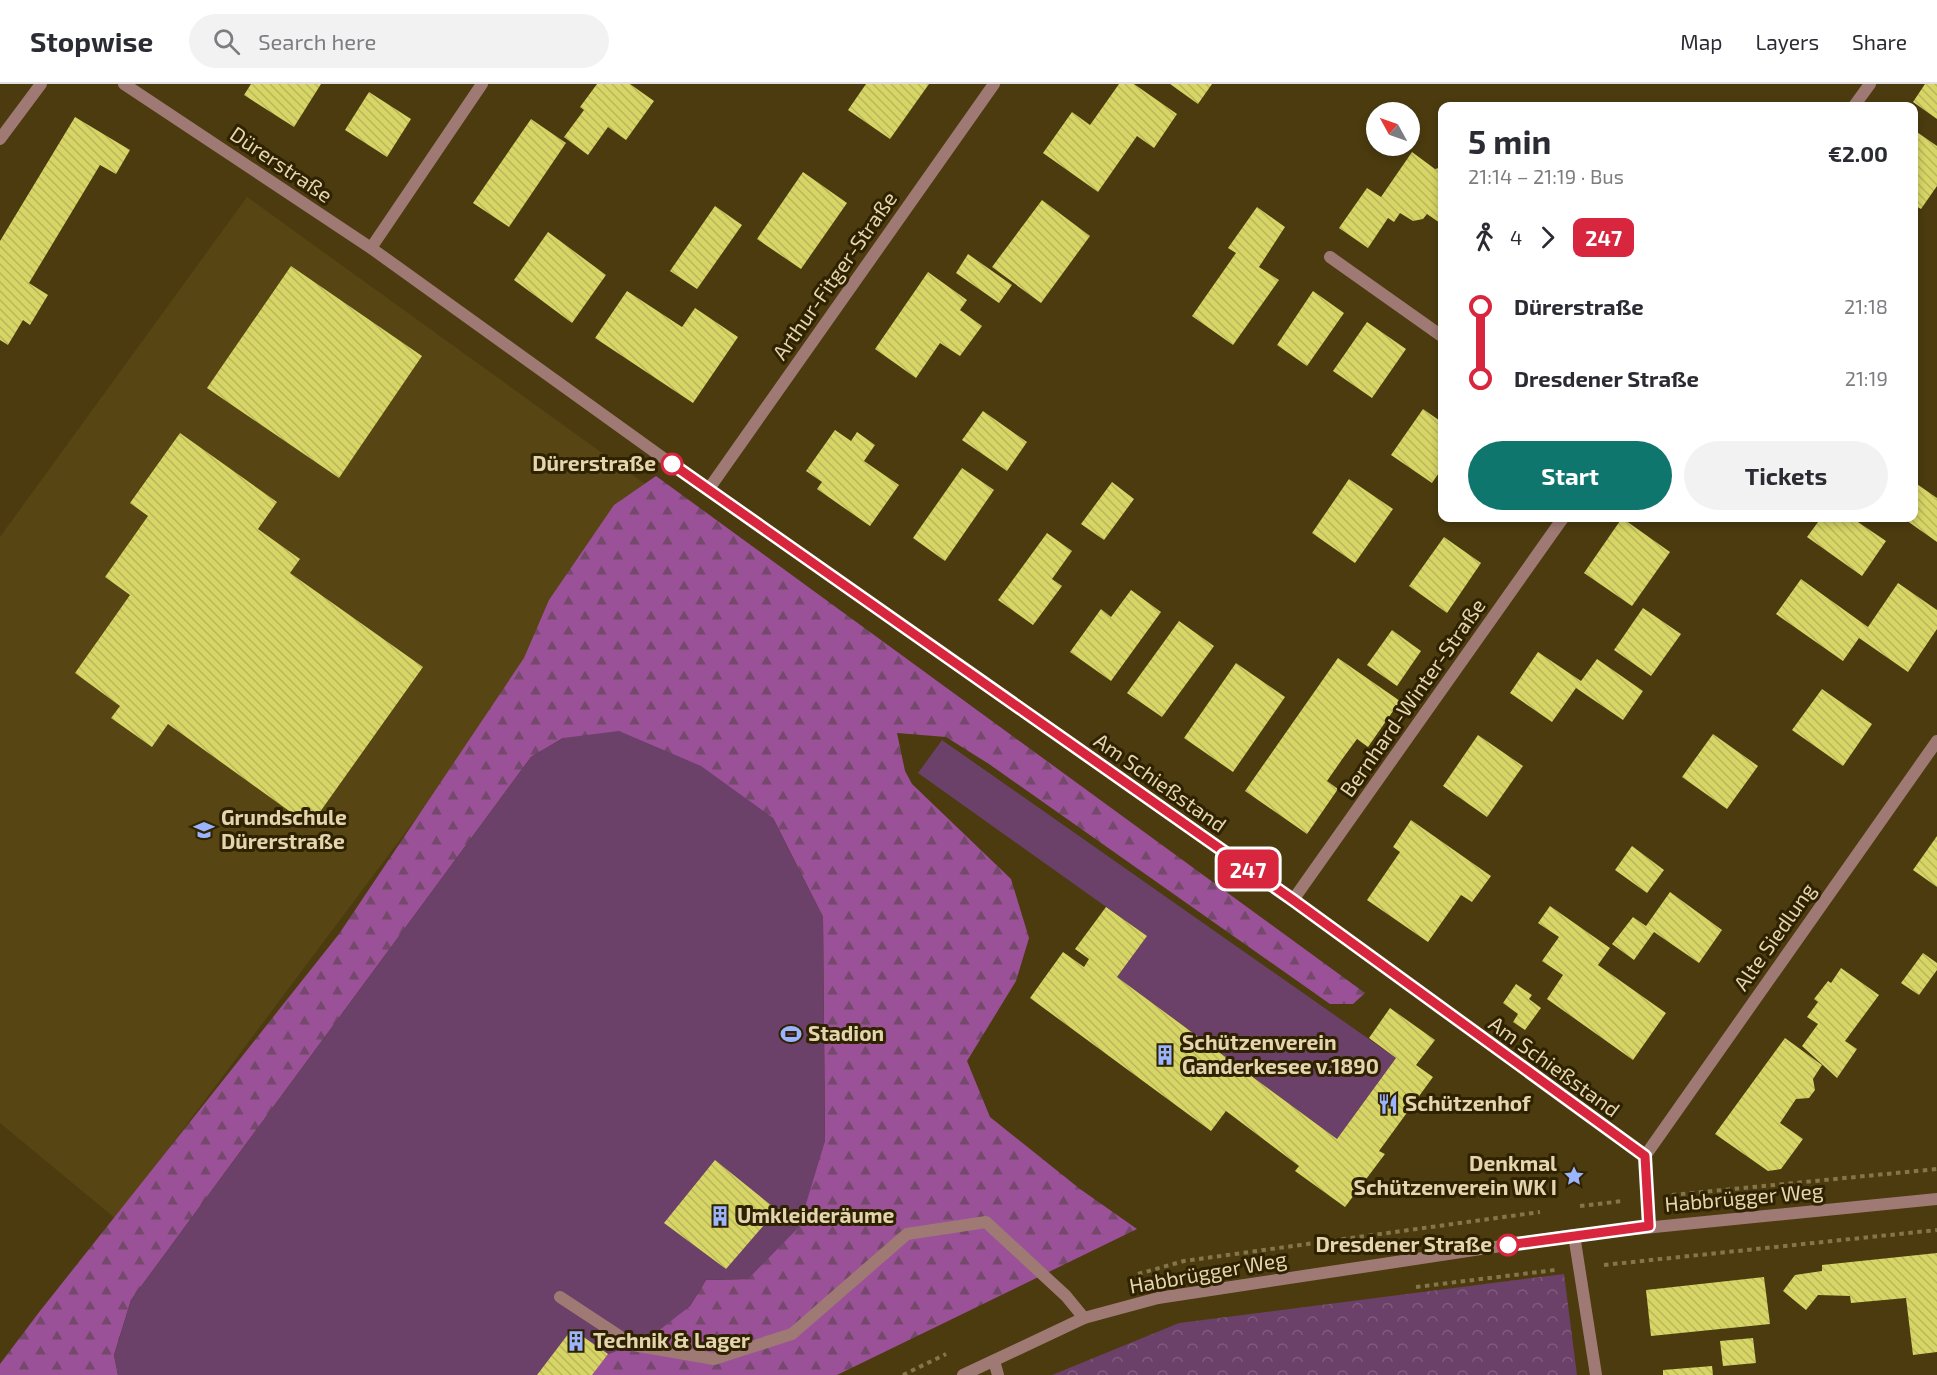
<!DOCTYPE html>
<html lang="en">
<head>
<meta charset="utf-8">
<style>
	:root { --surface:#fff; --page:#f2f2f3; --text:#2b2b33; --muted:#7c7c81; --line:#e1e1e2; --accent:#0f766e }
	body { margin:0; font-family:"Exo 2",sans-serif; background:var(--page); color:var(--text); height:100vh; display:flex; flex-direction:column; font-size:22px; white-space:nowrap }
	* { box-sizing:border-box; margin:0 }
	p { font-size:20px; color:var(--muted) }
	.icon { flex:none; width:33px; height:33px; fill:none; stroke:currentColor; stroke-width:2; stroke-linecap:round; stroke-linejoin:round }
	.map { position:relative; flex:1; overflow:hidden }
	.drawer { position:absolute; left:1438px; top:18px; width:480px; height:420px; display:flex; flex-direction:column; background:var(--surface); border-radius:12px; box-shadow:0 3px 9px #0003 }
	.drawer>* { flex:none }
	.badge { padding:0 12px; border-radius:9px; font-size:21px; line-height:39px }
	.needle { width:39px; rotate:310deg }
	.buttons { position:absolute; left:1366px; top:18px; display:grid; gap:12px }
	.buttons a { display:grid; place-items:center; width:54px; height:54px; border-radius:50%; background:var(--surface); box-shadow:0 3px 9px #0003; font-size:30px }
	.map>.badge { position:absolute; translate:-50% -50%; box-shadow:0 0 0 3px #fff }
	.legs { display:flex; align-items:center; gap:9px; height:66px; padding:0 30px; font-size:20px }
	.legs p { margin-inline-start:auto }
	.headline { display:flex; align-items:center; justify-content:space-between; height:102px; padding:0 30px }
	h1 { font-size:33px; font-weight:700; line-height:45px }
	.cta { display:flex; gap:12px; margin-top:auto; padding:12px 30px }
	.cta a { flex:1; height:69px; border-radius:36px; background:var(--accent); color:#fff; font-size:24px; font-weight:700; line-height:69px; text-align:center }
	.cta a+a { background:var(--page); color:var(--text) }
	ul { padding:0 30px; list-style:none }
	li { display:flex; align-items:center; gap:21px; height:72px; font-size:22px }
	li i { display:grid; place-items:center; width:9px; height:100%; margin:0 8px; background:currentColor }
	li i::after { content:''; width:15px; height:15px; margin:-8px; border:4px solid; border-radius:50%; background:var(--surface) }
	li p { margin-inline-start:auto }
	li:first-child i { background:linear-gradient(#0000 50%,currentColor 0) }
	li:last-child i { background:linear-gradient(currentColor 50%,#0000 0) }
	header { display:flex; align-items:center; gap:36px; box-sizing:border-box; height:84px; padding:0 30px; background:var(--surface); border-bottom:2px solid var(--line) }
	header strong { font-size:28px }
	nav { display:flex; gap:33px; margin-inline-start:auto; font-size:21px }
	.search { width:420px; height:54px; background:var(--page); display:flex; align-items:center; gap:15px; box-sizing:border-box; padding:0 21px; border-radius:33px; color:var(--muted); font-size:22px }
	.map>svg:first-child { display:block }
</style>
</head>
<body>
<header>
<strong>Stopwise</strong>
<div class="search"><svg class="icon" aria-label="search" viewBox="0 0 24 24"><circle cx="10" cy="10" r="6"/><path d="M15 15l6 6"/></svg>Search here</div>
<nav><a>Map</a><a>Layers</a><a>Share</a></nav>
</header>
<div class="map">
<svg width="1937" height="1291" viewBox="0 0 1937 1291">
	<defs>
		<pattern id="forest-firs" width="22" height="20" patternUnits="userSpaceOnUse" patternTransform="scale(1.5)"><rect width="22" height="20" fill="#9a5198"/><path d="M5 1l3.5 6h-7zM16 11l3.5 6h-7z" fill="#74496b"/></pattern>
		<pattern id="park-crowns" width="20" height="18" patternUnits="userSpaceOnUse" patternTransform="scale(1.5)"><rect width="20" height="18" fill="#6b4069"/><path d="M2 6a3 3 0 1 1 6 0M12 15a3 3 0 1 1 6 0" fill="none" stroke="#805b7c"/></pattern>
		<pattern id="building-back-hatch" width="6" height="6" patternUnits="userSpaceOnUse" patternTransform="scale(1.5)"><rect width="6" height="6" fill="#d6d565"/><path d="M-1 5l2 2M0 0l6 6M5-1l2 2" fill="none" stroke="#b9b75b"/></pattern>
	</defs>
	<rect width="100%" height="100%" fill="#4b3b0f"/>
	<path fill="#574514" d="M 247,113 L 659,410 L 116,1135 L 0,1039 L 0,453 Z"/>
	<path fill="url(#forest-firs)" d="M 656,392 L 1365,909 L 1353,920 L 1330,920 L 989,680 L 946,653 L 897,649 L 905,687 L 912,700 L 1011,795 L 1029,854 L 1016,897 L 967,977 L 990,1033 L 1080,1105 L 1137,1145 L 837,1291 L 584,1291 L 608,1270 L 633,1261 L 690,1222 L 706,1196 L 748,1195 L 825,1057 L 823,833 L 773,734 L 563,654 L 531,673 L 131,1216 L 114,1271 L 118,1291 L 0,1291 L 0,1280 L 40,1227 L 339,850 L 524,574 L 549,516 L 614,421 Z"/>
	<path fill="url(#park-crowns)" d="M 1564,1190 L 1577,1291 L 1052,1291 L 1179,1239 Z"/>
	<g fill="#6b4069">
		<path d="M 619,647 L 701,682 L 773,734 L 823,833 L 825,1057 L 799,1143 L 748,1195 L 706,1196 L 690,1222 L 648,1255 L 608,1270 L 584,1291 L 118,1291 L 114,1271 L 131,1216 L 531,673 L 563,654 Z"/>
		<path d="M 942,656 L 1396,974 L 1337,1055 L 1117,893 L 1147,852 L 918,689 Z"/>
	</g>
	<g fill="url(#building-back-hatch)">
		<path d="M 251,0 L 321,0 L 294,43 L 244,11 Z"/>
		<path d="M 597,0 L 630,0 L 654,17 L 626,56 L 608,43 L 588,71 L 564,53 L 584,26 L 580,23 Z"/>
		<path d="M 866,0 L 929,0 L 890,55 L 848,26 Z"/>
		<path d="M 1119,0 L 1134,0 L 1177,30 L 1154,64 L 1137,52 L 1098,108 L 1043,69 L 1072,28 L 1090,41 Z"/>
		<path d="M 1170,0 L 1212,0 L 1198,20 Z"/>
		<path d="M 1925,0 L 1937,0 L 1937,35 L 1913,18 Z"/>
		<path d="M 369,8 L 411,35 L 387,73 L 345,46 Z"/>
		<path d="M 75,33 L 130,66 L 116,90 L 100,81 L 29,199 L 48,211 L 30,241 L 23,236 L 8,261 L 0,256 L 0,157 Z"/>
		<path d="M 531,35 L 566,59 L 509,143 L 473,119 Z"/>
		<path d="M 1914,46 L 1937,62 L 1937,102 L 1921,125 L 1914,121 Z"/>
		<path d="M 1412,68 L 1435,85 L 1443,83 L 1443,134 L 1440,139 L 1427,130 L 1423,135 L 1413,137 L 1400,129 L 1394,138 L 1388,134 L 1368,164 L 1339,144 L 1367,104 L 1381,113 Z"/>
		<path d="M 803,88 L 847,119 L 801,185 L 757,155 Z"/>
		<path d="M 1042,116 L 1090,152 L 1041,219 L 992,183 Z"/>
		<path d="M 715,122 L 742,141 L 697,205 L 670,187 Z"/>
		<path d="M 1257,123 L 1285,143 L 1259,183 L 1279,196 L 1233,261 L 1192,232 L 1236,169 L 1228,164 Z"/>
		<path d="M 548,148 L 606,191 L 572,239 L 514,196 Z"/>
		<path d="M 968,170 L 1012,201 L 999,219 L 956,189 Z"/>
		<path d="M 291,182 L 422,272 L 339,394 L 207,304 Z"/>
		<path d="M 928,188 L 967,216 L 960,226 L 982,242 L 960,272 L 940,259 L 916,294 L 875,265 Z"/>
		<path d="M 627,207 L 682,243 L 695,224 L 738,253 L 693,319 L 595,254 Z"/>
		<path d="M 1313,207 L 1344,229 L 1307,282 L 1277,261 Z"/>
		<path d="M 1367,238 L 1406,265 L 1372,314 L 1333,287 Z"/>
		<path d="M 1423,325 L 1443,339 L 1443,383 L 1432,399 L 1391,371 Z"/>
		<path d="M 983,327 L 1027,358 L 1007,387 L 962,356 Z"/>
		<path d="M 835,346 L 851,357 L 857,348 L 875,361 L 864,377 L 899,401 L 870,442 L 817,405 L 822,398 L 806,387 Z"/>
		<path d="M 180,349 L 277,418 L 258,445 L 300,475 L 290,489 L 423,583 L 310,742 L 168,640 L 152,663 L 111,634 L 120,622 L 75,589 L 130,511 L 105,493 L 148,432 L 130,419 Z"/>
		<path d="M 962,384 L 994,406 L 945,477 L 913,454 Z"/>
		<path d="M 1349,395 L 1393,425 L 1355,479 L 1312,449 Z"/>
		<path d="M 1112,398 L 1134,415 L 1104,456 L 1081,440 Z"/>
		<path d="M 1914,398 L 1937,414 L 1937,458 L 1903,434 L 1914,434 Z"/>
		<path d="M 1622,434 L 1670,468 L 1632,522 L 1584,489 Z"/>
		<path d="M 1821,434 L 1852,434 L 1886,457 L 1862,492 L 1807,453 Z"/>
		<path d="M 1047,449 L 1072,467 L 1052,495 L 1062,502 L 1033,541 L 998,516 Z"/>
		<path d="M 1444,453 L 1481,479 L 1447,529 L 1409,502 Z"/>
		<path d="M 1801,495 L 1868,543 L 1898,499 L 1937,526 L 1937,545 L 1908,588 L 1859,554 L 1843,577 L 1776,530 Z"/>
		<path d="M 1131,506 L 1161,528 L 1111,597 L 1070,568 L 1101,525 L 1111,533 Z"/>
		<path d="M 1643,524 L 1681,550 L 1651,592 L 1614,566 Z"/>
		<path d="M 1179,537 L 1214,562 L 1162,633 L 1127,609 Z"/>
		<path d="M 1392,546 L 1421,567 L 1397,602 L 1367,581 Z"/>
		<path d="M 1538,568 L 1581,597 L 1597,575 L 1643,607 L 1623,636 L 1576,604 L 1552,638 L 1510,609 Z"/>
		<path d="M 1338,574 L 1400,617 L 1368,663 L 1357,655 L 1343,674 L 1327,697 L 1338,705 L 1307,750 L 1245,707 Z"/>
		<path d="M 1236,579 L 1285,613 L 1233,688 L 1184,654 Z"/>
		<path d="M 1822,605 L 1872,640 L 1843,682 L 1792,646 Z"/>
		<path d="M 1713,650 L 1758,682 L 1727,725 L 1682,693 Z"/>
		<path d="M 1478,651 L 1523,682 L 1487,733 L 1443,702 Z"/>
		<path d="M 1411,736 L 1491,792 L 1472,818 L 1461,811 L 1428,858 L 1367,816 L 1400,768 L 1393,763 Z"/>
		<path d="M 1937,752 L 1937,803 L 1913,786 Z"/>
		<path d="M 1632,762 L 1664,786 L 1647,809 L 1615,786 Z"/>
		<path d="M 1670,808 L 1722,846 L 1699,879 L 1654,848 L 1634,876 L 1612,860 L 1633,833 L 1646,842 Z"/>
		<path d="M 1550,822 L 1610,864 L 1598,881 L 1666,929 L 1633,976 L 1547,915 L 1563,891 L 1542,877 L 1559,853 L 1538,839 Z"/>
		<path d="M 1106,823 L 1147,852 L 1117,893 L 1337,1055 L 1396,974 L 1369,954 L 1390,924 L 1435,956 L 1416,981 L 1433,993 L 1379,1067 L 1385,1070 L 1345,1123 L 1295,1087 L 1299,1082 L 1226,1027 L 1211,1047 L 1030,914 L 1063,868 L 1084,883 L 1089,875 L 1075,865 Z"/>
		<path d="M 1923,869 L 1937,879 L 1937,886 L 1919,911 L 1901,899 Z"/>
		<path d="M 1841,884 L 1879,911 L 1845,957 L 1857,965 L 1837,994 L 1802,962 L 1818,940 L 1807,933 L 1818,918 L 1814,915 L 1828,897 L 1831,899 Z"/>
		<path d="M 1516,900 L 1532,911 L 1529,915 L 1541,924 L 1525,946 L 1513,938 L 1518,930 L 1503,919 Z"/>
		<path d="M 1785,954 L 1822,981 L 1813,995 L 1815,1006 L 1809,1014 L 1796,1015 L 1780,1039 L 1803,1055 L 1781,1085 L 1768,1087 L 1715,1050 Z"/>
		<path d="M 715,1076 L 777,1126 L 726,1185 L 664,1139 Z"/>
		<path d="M 1937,1169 L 1937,1268 L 1913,1271 L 1906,1214 L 1851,1219 L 1850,1212 L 1818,1211 L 1806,1226 L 1783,1207 L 1795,1191 L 1822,1187 L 1822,1181 Z"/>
		<path d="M 1764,1193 L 1770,1240 L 1651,1252 L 1646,1206 Z"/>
		<path d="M 572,1245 L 608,1270 L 592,1291 L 537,1291 Z"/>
		<path d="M 1753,1254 L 1756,1279 L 1723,1282 L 1720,1257 Z"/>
		<path d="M 1712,1282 L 1713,1291 L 1663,1291 L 1663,1286 Z"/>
	</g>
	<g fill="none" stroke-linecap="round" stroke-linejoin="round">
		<g stroke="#85754b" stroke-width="4" stroke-dasharray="4.5 4.5" stroke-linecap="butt">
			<path d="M 1672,1111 L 1937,1085"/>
			<path d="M 1580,1122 L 1623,1117"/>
			<path d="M 1604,1181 L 1937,1146"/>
			<path d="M 1138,1190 L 1184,1177 L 1540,1128"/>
			<path d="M 1416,1203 L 1555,1186"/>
			<path d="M 903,1291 L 946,1270"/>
		</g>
		<path stroke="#9f7a74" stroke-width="12" d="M 560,1213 L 633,1261 L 714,1275 L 792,1250 L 907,1150 L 986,1138 L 1066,1212 L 1084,1234"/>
		<g stroke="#9f7a74" stroke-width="12">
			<path d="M 124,0 L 371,164 L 691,394 L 1293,816 L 1645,1072"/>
			<path d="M 1854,22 L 1870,0"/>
			<path d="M 0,55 L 41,0"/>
			<path d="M 371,164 L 482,0"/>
			<path d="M 1330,173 L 1443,253"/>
			<path d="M 708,406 L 994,0"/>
			<path d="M 1293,816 L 1563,434"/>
			<path d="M 1645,1072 L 1937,657"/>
			<path d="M 1645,1072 L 1649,1142"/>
			<path d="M 1574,1151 L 1596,1291"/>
			<path d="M 994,1277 L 998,1291"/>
		</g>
		<path stroke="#9f7a74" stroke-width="12" d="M 963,1291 L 1084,1234 L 1158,1214 L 1574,1151 L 1937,1115"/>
	</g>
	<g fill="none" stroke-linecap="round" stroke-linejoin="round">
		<g stroke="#fff" stroke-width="14">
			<path id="line-1" d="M 672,380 L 1293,816 L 1645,1072 L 1649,1142 L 1508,1161"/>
		</g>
		<use href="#line-1" stroke="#d7263d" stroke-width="9"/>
	</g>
	<defs>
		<g id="school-bare" transform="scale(1.62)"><path d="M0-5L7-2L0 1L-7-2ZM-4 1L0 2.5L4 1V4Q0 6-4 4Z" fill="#9ab5fd" stroke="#2f2200" stroke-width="2.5" paint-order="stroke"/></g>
		<g id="stadium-bare" transform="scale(1.62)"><path d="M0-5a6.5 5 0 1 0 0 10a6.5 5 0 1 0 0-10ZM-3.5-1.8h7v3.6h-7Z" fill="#9ab5fd" stroke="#2f2200" stroke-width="2.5" paint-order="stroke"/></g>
		<g id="building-bare" transform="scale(1.62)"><path d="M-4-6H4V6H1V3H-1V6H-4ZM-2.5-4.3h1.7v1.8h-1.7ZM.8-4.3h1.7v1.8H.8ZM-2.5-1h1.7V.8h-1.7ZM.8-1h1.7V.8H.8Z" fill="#9ab5fd" stroke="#2f2200" stroke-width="2.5" paint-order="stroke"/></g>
		<g id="restaurant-bare" transform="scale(1.62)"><path d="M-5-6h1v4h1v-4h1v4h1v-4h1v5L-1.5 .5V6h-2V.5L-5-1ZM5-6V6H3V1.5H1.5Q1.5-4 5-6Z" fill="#9ab5fd" stroke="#2f2200" stroke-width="2.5" paint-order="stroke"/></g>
		<g id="sight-bare" transform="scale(1.62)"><path d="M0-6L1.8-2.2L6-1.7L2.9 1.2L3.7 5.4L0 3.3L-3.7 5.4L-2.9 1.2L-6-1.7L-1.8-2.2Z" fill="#9ab5fd" stroke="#2f2200" stroke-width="2.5" paint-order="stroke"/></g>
	</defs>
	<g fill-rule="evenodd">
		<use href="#school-bare" x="204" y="746"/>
		<use href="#stadium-bare" x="791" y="950"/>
		<use href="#building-bare" x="1165" y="971"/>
		<use href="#restaurant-bare" x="1388" y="1020"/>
		<use href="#sight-bare" x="1574" y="1092"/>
		<use href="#building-bare" x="720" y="1132"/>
		<use href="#building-bare" x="576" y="1257"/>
	</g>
	<g fill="#fff" stroke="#d7263d" stroke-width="3">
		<circle cx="672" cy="380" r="10"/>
		<circle cx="1508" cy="1161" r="10"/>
	</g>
	<g text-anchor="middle" stroke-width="6" stroke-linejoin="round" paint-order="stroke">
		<g font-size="21" fill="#e5d5af" stroke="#2f2200">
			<text transform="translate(281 81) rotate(34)" y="7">Dürerstraße</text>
			<text transform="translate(835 192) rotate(-55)" y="7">Arthur-Fitger-Straße</text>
			<text transform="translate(1413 614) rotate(-55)" y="7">Bernhard-Winter-Straße</text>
			<text transform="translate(1160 699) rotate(35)" y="7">Am Schießstand</text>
			<text transform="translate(1775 853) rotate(-55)" y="7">Alte Siedlung</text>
			<text transform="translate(1554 983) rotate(36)" y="7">Am Schießstand</text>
			<text transform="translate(1744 1114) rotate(-5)" y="7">Habbrügger Weg</text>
			<text transform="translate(1208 1189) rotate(-10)" y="7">Habbrügger Weg</text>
		</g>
		<g font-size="21" font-weight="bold" fill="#e5d5af" stroke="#2f2200" text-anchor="end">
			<text x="656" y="387">Dürerstraße</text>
			<text x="1492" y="1168">Dresdener Straße</text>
		</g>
		<g font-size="21" font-weight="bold" fill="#e5d5af" stroke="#2f2200" text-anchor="start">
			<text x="221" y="741">Grundschule<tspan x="221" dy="24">Dürerstraße</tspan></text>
			<text x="808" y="957">Stadion</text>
			<text x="1182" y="966">Schützenverein<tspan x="1182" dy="24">Ganderkesee v.1890</tspan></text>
			<text x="1405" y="1027">Schützenhof</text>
			<text x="1557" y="1087" text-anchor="end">Denkmal<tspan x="1557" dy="24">Schützenverein WK I</tspan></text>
			<text x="737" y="1139">Umkleideräume</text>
			<text x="593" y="1264">Technik &amp; Lager</text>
		</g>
	</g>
</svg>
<div class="buttons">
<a><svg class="needle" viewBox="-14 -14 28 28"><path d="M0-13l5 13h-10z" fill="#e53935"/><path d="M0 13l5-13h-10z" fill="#7c7c81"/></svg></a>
</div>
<b class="badge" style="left:1248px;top:785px;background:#d7263d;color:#fff">247</b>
<section class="drawer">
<div class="headline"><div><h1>5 min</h1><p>21:14 – 21:19 · Bus</p></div><b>€2.00</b></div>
<div class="legs"><svg class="icon" aria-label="walk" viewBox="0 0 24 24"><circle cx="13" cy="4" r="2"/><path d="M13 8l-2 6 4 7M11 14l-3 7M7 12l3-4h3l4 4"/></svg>4<svg class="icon" aria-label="forward" viewBox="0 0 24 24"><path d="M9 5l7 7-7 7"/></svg><b class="badge" style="background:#d7263d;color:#fff">247</b></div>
<ul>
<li><i style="color:#d7263d"></i><b>Dürerstraße</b><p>21:18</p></li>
<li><i style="color:#d7263d"></i><b>Dresdener Straße</b><p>21:19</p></li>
</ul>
<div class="cta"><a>Start</a><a>Tickets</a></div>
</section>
</div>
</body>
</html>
